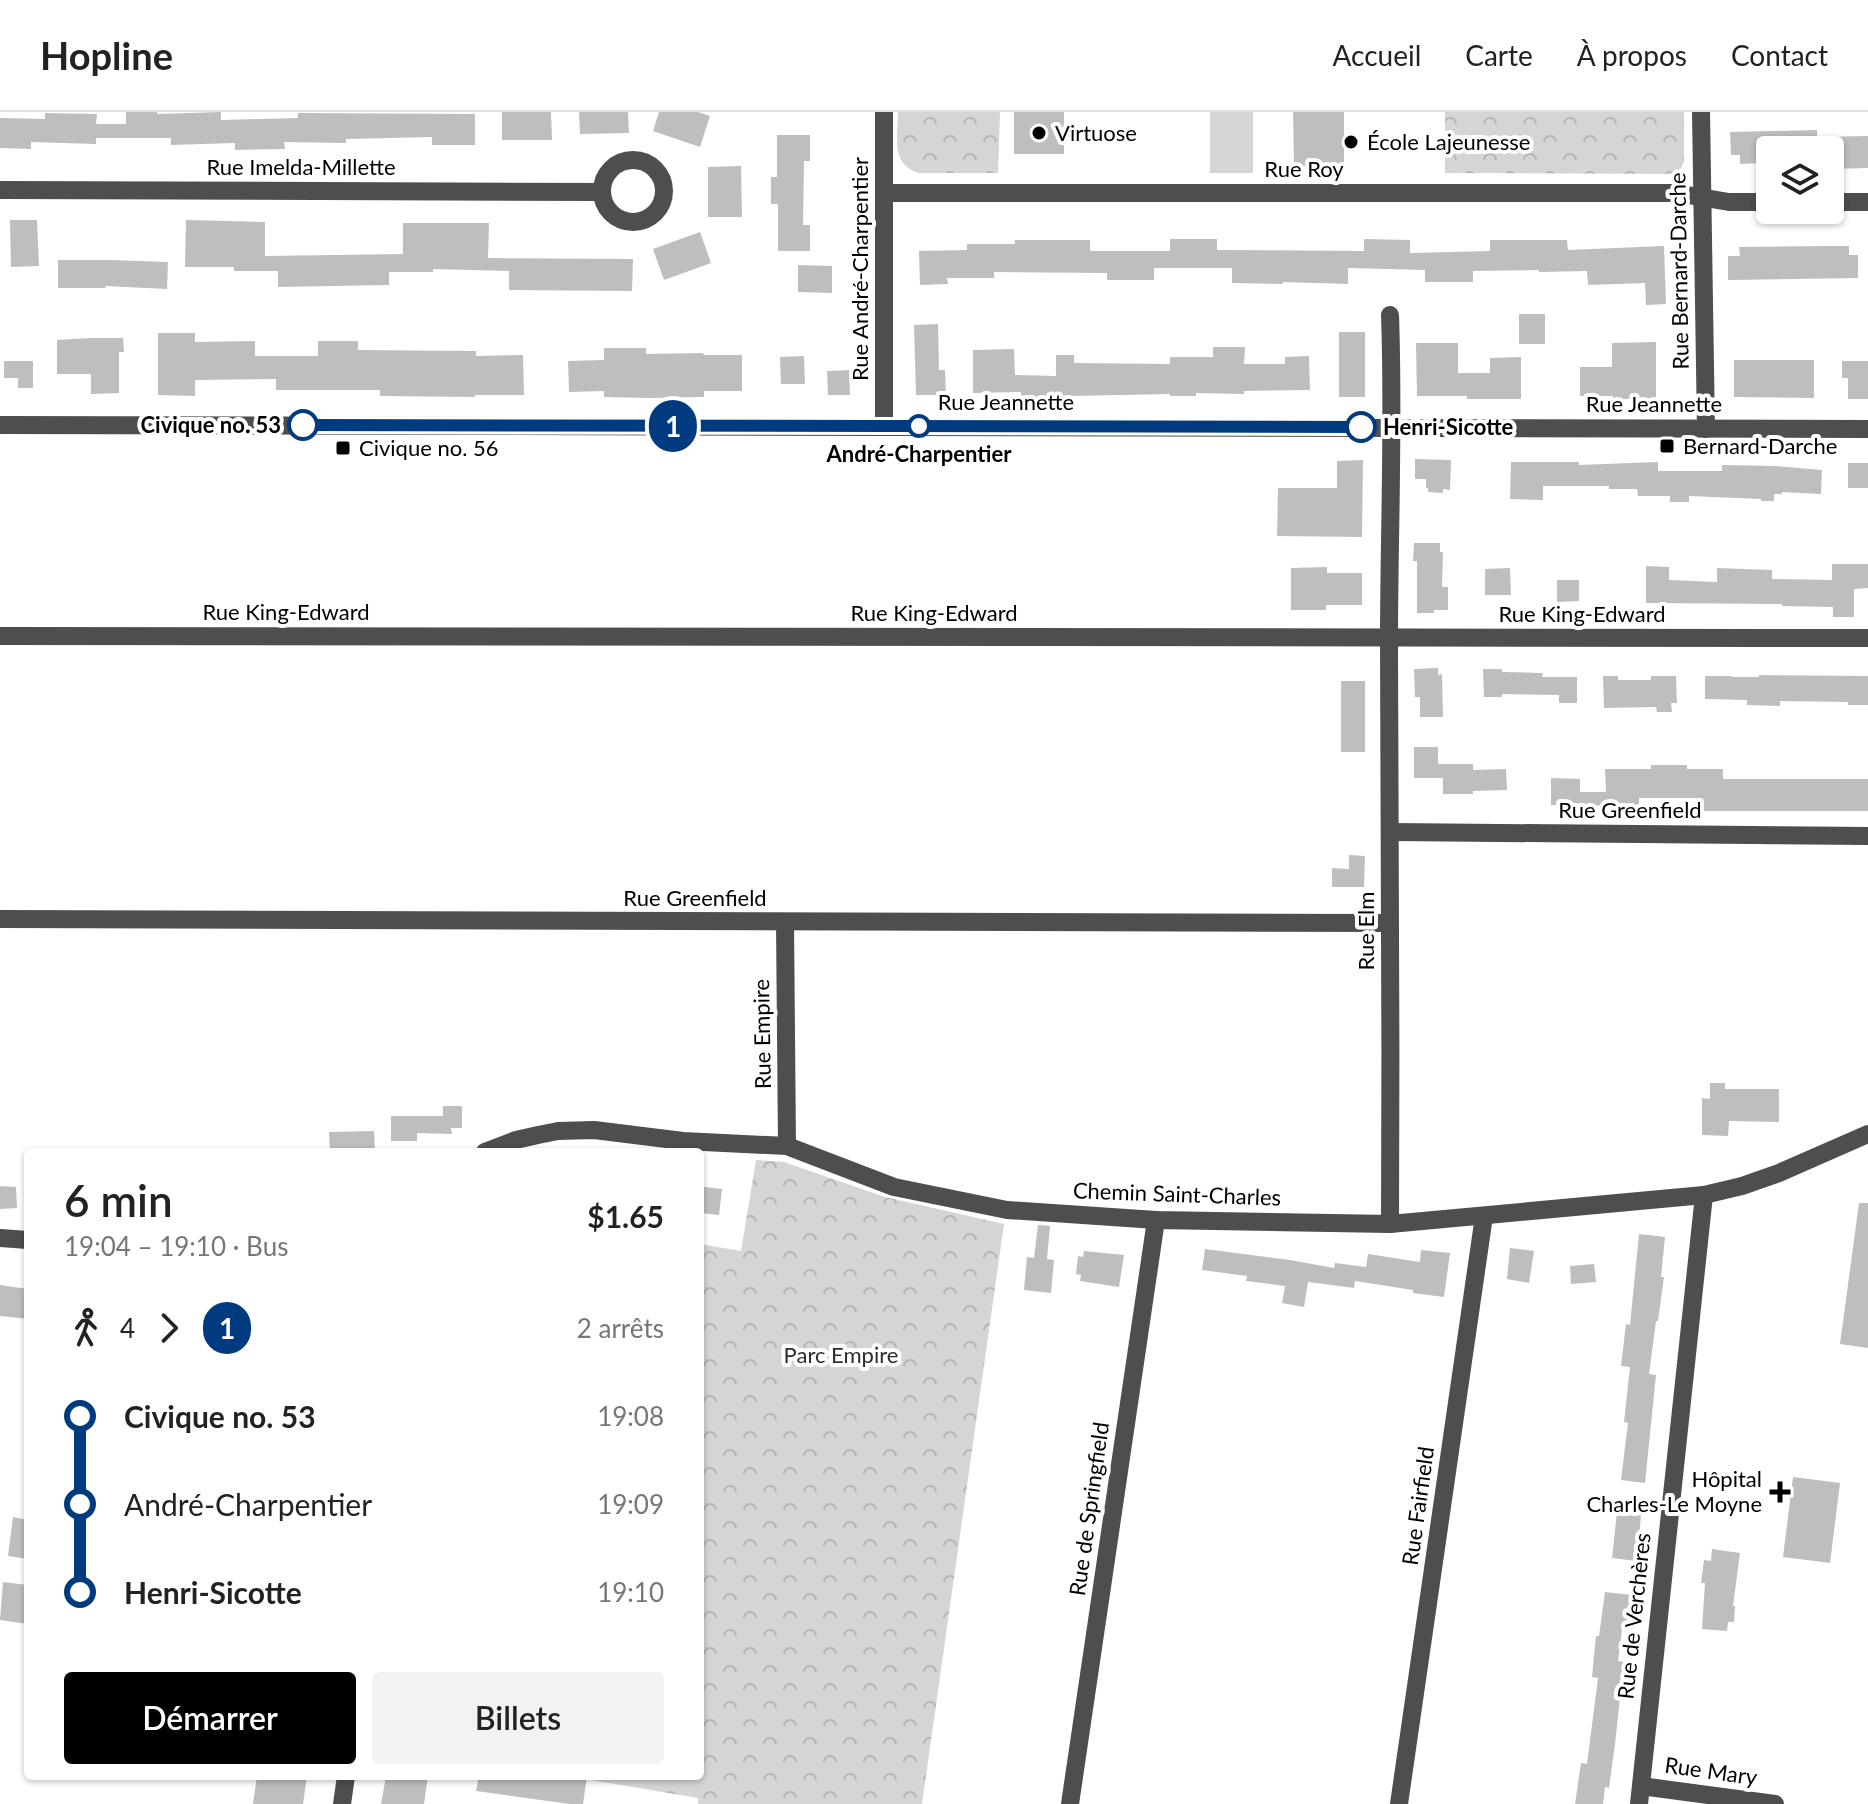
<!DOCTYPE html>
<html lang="fr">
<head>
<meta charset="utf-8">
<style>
	:root { --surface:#fff; --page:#f2f2f2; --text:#222; --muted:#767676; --line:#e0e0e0; --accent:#000 }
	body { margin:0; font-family:Lato,sans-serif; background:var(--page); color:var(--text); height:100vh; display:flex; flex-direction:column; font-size:30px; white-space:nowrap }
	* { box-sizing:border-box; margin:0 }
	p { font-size:26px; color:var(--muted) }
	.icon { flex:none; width:44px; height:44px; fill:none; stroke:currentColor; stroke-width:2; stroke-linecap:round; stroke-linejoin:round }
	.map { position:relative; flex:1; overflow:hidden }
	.drawer { position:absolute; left:24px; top:1036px; width:680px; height:632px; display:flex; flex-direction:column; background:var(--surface); border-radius:8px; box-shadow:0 2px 6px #0004 }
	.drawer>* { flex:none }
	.badge { padding:0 16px; border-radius:26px; font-size:28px; line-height:52px }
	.tools { position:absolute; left:1756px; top:24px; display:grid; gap:16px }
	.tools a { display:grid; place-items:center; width:88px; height:88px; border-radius:8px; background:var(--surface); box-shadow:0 2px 6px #0004; font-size:40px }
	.map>.badge { position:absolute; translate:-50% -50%; box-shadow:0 0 0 4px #fff }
	.legs { display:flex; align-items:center; gap:12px; height:88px; padding:0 40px; font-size:26px }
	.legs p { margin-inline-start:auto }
	.headline { display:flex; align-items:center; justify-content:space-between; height:136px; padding:0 40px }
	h1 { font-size:44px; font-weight:600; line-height:60px }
	.button { display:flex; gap:16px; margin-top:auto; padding:16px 40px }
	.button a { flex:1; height:92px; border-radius:8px; background:var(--accent); color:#fff; font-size:32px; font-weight:600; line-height:92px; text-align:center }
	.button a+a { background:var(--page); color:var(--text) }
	ul { padding:0 40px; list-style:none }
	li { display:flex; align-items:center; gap:28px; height:88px; font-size:30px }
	li i { display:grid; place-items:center; width:12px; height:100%; margin:0 10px; background:currentColor }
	li i::after { content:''; width:20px; height:20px; margin:-10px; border:6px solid; border-radius:50%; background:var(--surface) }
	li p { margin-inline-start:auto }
	li:first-child i { background:linear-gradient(#0000 50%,currentColor 0) }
	li:last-child i { background:linear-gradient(currentColor 50%,#0000 0) }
	header { display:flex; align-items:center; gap:48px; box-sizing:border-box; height:112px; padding:0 40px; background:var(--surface); border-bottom:2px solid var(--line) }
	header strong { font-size:38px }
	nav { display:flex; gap:44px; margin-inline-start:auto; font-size:28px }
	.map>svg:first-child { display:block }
</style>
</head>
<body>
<header>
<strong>Hopline</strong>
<nav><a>Accueil</a><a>Carte</a><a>À propos</a><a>Contact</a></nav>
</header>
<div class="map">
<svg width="1868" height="1692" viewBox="0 0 1868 1692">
	<defs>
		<pattern id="park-crowns" width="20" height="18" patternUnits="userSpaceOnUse" patternTransform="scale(2)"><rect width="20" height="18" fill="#d5d5d5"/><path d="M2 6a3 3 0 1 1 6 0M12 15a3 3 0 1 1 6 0" fill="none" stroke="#b5b5b5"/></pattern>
	</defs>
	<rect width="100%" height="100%" fill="#fff"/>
	<rect fill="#d5d5d5" x="1210" y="0" width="43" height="61"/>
	<g fill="url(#park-crowns)">
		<path d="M 898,0 L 1000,0 L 998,61 L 918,61 C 890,51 898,25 898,0 Z"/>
		<path d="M 1445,0 L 1684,0 L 1684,50 L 1680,58 L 1672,62 L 1445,61 Z"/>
		<path d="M 756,1048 L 784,1050 L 885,1085 L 1004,1112 L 922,1692 L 698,1692 L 698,1686 L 591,1668 L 591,1664 L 700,1664 L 700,1132 L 741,1139 Z"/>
	</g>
	<g fill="#bebebe">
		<path d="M 126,0 L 157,0 L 157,2 L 221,0 L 221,8 L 298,6 L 298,1 L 475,2 L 475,33 L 432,33 L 432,25 L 346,27 L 346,31 L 284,30 L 285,37 L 235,38 L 235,31 L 171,33 L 171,26 L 96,26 L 96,32 L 31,30 L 31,37 L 0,36 L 0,6 L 45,7 L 45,1 L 97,2 L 96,12 L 126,12 Z"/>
		<path d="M 502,0 L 551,0 L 552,28 L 502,28 Z"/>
		<path d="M 579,0 L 628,0 L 629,21 L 580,22 Z"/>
		<path d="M 659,0 L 698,0 L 710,4 L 700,35 L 653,19 Z"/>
		<rect x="1014" y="0" width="50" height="42"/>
		<path d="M 1293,0 L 1344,0 L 1344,54 L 1294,54 Z"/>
		<path d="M 1817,18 L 1817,25 L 1868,24 L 1868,56 L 1830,57 L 1830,38 L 1770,38 L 1770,42 L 1764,42 L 1764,51 L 1740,52 L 1740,43 L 1731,43 L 1730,20 Z"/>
		<path d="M 777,23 L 810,23 L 810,49 L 804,49 L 803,113 L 810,113 L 810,139 L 778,139 L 778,92 L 771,92 L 771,65 L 777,65 Z"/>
		<path d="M 741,54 L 742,105 L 708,105 L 708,55 Z"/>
		<path d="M 10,108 L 37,108 L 39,154 L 11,155 Z"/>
		<path d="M 186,108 L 265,110 L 265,144 L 403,142 L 403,111 L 489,111 L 488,146 L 633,147 L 632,179 L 509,178 L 509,159 L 433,157 L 433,160 L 389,160 L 389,173 L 278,175 L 278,159 L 234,159 L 234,155 L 185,155 Z"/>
		<path d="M 700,120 L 711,151 L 664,168 L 653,137 Z"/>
		<path d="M 1170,127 L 1217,127 L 1217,138 L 1364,139 L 1364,127 L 1410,128 L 1410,141 L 1490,139 L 1490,128 L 1567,128 L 1568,138 L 1664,134 L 1666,192 L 1646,193 L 1645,171 L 1588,173 L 1587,159 L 1539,160 L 1539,158 L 1473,159 L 1473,170 L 1425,170 L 1425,158 L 1348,156 L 1348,172 L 1283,170 L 1283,172 L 1232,171 L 1232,156 L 1154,156 L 1154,168 L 1107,168 L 1107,161 L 994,160 L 994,166 L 947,166 L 948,172 L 920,173 L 919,139 L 967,138 L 967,132 L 1015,132 L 1015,128 L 1090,128 L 1090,139 L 1170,139 Z"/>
		<path d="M 1834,134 L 1849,134 L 1849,143 L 1858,143 L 1858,166 L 1728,168 L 1728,144 L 1740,144 L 1739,135 Z"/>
		<path d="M 58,148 L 111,148 L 168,150 L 167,177 L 105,174 L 106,176 L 58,176 Z"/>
		<path d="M 798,153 L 832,154 L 832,181 L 798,180 Z"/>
		<rect x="1519" y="202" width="26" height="30"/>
		<path d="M 938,212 L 939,258 L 945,258 L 946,283 L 916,283 L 914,213 Z"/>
		<rect x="1339" y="220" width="26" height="65"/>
		<path d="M 158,221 L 195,221 L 195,230 L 255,229 L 255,244 L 318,244 L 318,229 L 358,229 L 358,238 L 476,239 L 476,244 L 523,243 L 524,283 L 475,283 L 475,285 L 380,284 L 380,278 L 276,278 L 276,267 L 195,268 L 195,284 L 158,283 Z"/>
		<path d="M 91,226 L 123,226 L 124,240 L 119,240 L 119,281 L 91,282 L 91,262 L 57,262 L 57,228 Z"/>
		<path d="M 1656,230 L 1656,287 L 1613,287 L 1613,284 L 1580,284 L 1580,255 L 1612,255 L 1612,231 Z"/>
		<path d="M 1416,231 L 1458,231 L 1458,261 L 1490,261 L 1490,246 L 1521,245 L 1521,287 L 1467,287 L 1467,284 L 1417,284 Z"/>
		<path d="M 1213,235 L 1245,235 L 1244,252 L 1285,252 L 1285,245 L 1309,244 L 1310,278 L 1244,279 L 1244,282 L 1196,281 L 1196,284 L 1170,284 L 1170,282 L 1021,285 L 1021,280 L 973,281 L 973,238 L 1014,237 L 1015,263 L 1056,264 L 1056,243 L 1074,243 L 1074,251 L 1170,252 L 1170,245 L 1213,245 Z"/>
		<path d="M 604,236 L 646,236 L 646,242 L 703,241 L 704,243 L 742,243 L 742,279 L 704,279 L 704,285 L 651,286 L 604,285 L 604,279 L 569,280 L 568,249 L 604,248 Z"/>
		<path d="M 804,244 L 805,272 L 781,272 L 780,245 Z"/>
		<path d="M 1734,248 L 1814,248 L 1814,286 L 1734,285 Z"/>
		<path d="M 4,249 L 33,249 L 33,276 L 18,276 L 18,266 L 4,266 Z"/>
		<path d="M 1842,249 L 1868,249 L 1868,287 L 1848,287 L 1848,266 L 1842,266 Z"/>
		<path d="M 849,258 L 850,283 L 828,283 L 827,259 Z"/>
		<path d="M 1415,347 L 1451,348 L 1450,378 L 1443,377 L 1443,381 L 1428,380 L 1428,376 L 1426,376 L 1426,367 L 1415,367 Z"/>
		<path d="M 1363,348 L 1362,425 L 1277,424 L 1278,376 L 1337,376 L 1337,349 Z"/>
		<path d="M 1511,350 L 1579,350 L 1579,353 L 1658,350 L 1658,359 L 1722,359 L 1722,353 L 1775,354 L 1822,358 L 1821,382 L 1782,380 L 1782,382 L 1774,382 L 1774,389 L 1761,389 L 1761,387 L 1689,384 L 1689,390 L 1670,390 L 1670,384 L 1638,384 L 1637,377 L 1609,377 L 1609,374 L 1543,374 L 1543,388 L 1510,387 Z"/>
		<rect x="1848" y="351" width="20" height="25"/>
		<path d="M 1414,431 L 1440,431 L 1440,440 L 1443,440 L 1442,475 L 1448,475 L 1448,498 L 1434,498 L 1434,501 L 1417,501 L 1417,449 L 1413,449 Z"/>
		<path d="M 1832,452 L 1868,452 L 1868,476 L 1854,477 L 1854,505 L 1833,505 L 1833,495 L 1782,494 L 1782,492 L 1646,491 L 1646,454 L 1669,455 L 1669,468 L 1717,470 L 1717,456 L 1772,458 L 1772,467 L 1832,468 Z"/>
		<path d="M 1327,455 L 1327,461 L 1362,461 L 1362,493 L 1326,493 L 1326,498 L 1291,498 L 1291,456 Z"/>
		<path d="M 1510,456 L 1511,483 L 1485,483 L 1485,457 Z"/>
		<path d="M 1557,468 L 1579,468 L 1579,489 L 1557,490 Z"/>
		<path d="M 1438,556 L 1438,563 L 1442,562 L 1443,605 L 1420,605 L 1420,585 L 1415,585 L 1414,557 Z"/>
		<path d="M 1483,557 L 1502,557 L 1502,560 L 1543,561 L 1542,565 L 1577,565 L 1577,591 L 1559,591 L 1559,583 L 1502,582 L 1502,585 L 1484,585 Z"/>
		<path d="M 1759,563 L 1868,564 L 1868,593 L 1848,593 L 1848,590 L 1780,589 L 1780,594 L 1747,593 L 1747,588 L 1705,587 L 1705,564 L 1732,564 L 1732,565 L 1759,565 Z"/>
		<path d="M 1603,564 L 1618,564 L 1618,568 L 1651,568 L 1651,564 L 1676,564 L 1677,591 L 1671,591 L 1672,600 L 1657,600 L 1656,595 L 1604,596 Z"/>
		<rect x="1341" y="569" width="24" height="71"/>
		<path d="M 1414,635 L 1438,635 L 1438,652 L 1473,652 L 1473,658 L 1506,657 L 1507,678 L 1473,679 L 1473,682 L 1443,682 L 1443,666 L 1414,666 Z"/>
		<path d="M 1651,653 L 1687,653 L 1687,657 L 1723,657 L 1723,667 L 1868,667 L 1868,699 L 1696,699 L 1696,686 L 1639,686 L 1639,694 L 1551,693 L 1551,666 L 1580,667 L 1580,680 L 1606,680 L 1605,657 L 1651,657 Z"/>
		<path d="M 1349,743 L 1365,744 L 1364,775 L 1332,775 L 1332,756 L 1349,757 Z"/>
		<path d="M 1710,971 L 1725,971 L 1725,977 L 1779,977 L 1779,1010 L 1729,1009 L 1728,1024 L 1702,1023 L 1702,986 L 1710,987 Z"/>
		<path d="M 443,994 L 462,994 L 462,1016 L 451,1016 L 452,1022 L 417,1021 L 417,1029 L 391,1029 L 391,1004 L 443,1004 Z"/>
		<path d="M 374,1019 L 375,1040 L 330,1040 L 329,1020 Z"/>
		<path d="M 0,1074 L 16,1075 L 17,1096 L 0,1097 Z"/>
		<path d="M 704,1075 L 722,1077 L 719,1103 L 701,1101 Z"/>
		<path d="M 1859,1091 L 1868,1091 L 1868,1236 L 1840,1232 Z"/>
		<path d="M 1038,1113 L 1050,1114 L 1047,1147 L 1054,1148 L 1051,1181 L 1024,1178 L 1027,1145 L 1034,1146 Z"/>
		<path d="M 1639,1122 L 1665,1125 L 1661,1165 L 1664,1165 L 1658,1209 L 1656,1209 L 1649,1262 L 1656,1263 L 1645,1371 L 1621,1368 L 1628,1311 L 1624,1310 L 1630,1255 L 1621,1254 L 1626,1212 L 1630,1213 Z"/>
		<path d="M 1510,1136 L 1534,1139 L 1529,1171 L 1507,1167 Z"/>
		<path d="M 1205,1137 L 1290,1148 L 1334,1156 L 1335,1151 L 1366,1155 L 1368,1142 L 1420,1150 L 1421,1138 L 1450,1141 L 1444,1185 L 1413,1181 L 1413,1178 L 1355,1169 L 1354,1176 L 1308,1170 L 1304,1195 L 1282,1191 L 1285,1174 L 1246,1169 L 1247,1164 L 1202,1158 Z"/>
		<path d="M 1084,1139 L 1124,1143 L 1119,1175 L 1080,1169 L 1081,1163 L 1076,1162 L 1078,1144 L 1083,1145 Z"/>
		<path d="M 1594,1152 L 1596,1170 L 1571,1172 L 1570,1154 Z"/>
		<path d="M 0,1173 L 28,1177 L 28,1207 L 0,1204 Z"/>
		<path d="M 1793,1365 L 1840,1371 L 1830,1451 L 1783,1445 Z"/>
		<path d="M 1617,1400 L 1641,1403 L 1637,1449 L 1612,1446 Z"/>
		<path d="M 13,1405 L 28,1408 L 28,1447 L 8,1444 Z"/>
		<path d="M 1712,1437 L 1740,1441 L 1733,1494 L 1735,1494 L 1734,1510 L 1728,1510 L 1727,1519 L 1702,1517 L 1705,1471 L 1701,1471 L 1704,1448 L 1711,1449 Z"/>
		<path d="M 3,1470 L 28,1473 L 27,1512 L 0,1508 Z"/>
		<path d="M 1605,1480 L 1632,1483 L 1628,1519 L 1622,1518 L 1618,1549 L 1624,1550 L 1615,1632 L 1609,1676 L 1605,1675 L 1603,1692 L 1575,1692 L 1581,1651 L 1587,1652 L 1598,1566 L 1592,1565 L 1596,1524 L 1599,1524 Z"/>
		<path d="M 257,1664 L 307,1664 L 303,1692 L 253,1692 Z"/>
		<path d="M 386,1664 L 428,1664 L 424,1692 L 381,1692 Z"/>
		<path d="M 479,1664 L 587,1664 L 583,1692 L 570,1692 L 476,1679 Z"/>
	</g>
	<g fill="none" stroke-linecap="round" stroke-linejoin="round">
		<g stroke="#4e4e4e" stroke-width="18">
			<path d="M 1701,0 L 1706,317"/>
			<circle cx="633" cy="79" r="31"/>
			<path d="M 0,78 L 602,80"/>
			<path d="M 885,81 L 1676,81 L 1729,90 L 1770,90"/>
			<path d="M 1830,90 L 1868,90"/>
			<path d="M 0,313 L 1868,317"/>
			<path d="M 884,314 L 884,0"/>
			<path d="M 0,524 L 1868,526"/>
			<path d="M 1391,720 L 1868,724"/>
			<path d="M 0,807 L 1389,811"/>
			<path d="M 785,810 L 787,1034"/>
			<path d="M 485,1040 L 516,1028 L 538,1023 L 558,1019 L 594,1018 L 683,1029 L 787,1034 L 894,1075 L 1007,1098 L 1156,1108 L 1390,1112 L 1704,1083 L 1742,1074 L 1779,1061 L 1868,1022"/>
			<path d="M 1390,1112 C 1391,918 1390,724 1389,530 C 1389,421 1394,312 1390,203"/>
			<path d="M 0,1126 L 28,1128"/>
			<path d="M 1641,1674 L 1775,1692"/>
			<path d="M 342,1692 L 346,1664"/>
			<path d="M 1070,1692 L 1156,1108"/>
			<path d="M 1399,1692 L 1484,1104"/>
			<path d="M 1639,1692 L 1704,1083"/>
		</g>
	</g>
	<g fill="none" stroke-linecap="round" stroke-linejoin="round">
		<g stroke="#fff" stroke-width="18">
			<path id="line-1" d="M 303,313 L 1361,315"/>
		</g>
		<use href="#line-1" stroke="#003b80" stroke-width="12"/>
	</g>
	<g fill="#000" stroke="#fff" stroke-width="3">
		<circle cx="1039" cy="21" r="8"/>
		<circle cx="1351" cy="30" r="8"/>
		<rect x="1659" y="326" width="16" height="16" rx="4"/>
		<rect x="335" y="328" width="16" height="16" rx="4"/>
		<path d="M1776 1368h8v8h8v8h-8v8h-8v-8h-8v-8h8z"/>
	</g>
	<g fill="#fff" stroke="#003b80" stroke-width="4">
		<circle cx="303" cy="313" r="14"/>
		<circle cx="919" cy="314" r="10"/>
		<circle cx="1361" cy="315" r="14"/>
	</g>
	<g text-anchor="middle" stroke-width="8" stroke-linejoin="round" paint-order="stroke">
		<g font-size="22" fill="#000" stroke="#fff" text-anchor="start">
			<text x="1055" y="29">Virtuose</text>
			<text x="1367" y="38">École Lajeunesse</text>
			<text x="1683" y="342">Bernard-Darche</text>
			<text x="359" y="344">Civique no. 56</text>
			<text x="1762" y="1375" text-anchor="end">Hôpital<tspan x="1762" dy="25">Charles-Le Moyne</tspan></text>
		</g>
		<g font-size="22" fill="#000" stroke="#fff">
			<text x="301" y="63">Rue Imelda-Millette</text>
			<text x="1304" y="65">Rue Roy</text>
			<text transform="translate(860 157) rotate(-90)" y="8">Rue André-Charpentier</text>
			<text transform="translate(1679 159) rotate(-91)" y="8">Rue Bernard-Darche</text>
			<text x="1006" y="298">Rue Jeannette</text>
			<text x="1654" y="300">Rue Jeannette</text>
			<text x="286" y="508">Rue King-Edward</text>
			<text x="934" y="509">Rue King-Edward</text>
			<text x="1582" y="510">Rue King-Edward</text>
			<text x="1630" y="706">Rue Greenfield</text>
			<text x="695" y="794">Rue Greenfield</text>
			<text transform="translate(1366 819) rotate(-90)" y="8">Rue Elm</text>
			<text transform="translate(762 922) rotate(-91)" y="8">Rue Empire</text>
			<text transform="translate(1177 1082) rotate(2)" y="8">Chemin Saint-Charles</text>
			<text transform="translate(1418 1394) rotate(-82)" y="8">Rue Fairfield</text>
			<text transform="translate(1089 1397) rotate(-82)" y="8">Rue de Springfield</text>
			<text transform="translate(1634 1504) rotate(-84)" y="8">Rue de Verchères</text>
			<text transform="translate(1711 1659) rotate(8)" y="8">Rue Mary</text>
		</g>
		<g font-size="22" font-weight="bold" fill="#000" stroke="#fff" text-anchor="end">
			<text x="281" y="321">Civique no. 53</text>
			<text x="1383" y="323" text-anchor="start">Henri-Sicotte</text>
			<text x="919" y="350" text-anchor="middle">André-Charpentier</text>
		</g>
		<g font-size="22" fill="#2c2c2c" stroke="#fff">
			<text x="841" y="1251">Parc Empire</text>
		</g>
	</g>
</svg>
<div class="tools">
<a><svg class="icon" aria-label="layers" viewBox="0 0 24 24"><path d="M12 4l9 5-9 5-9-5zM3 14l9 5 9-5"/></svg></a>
</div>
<b class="badge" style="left:673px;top:314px;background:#003b80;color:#fff">1</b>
<section class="drawer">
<div class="headline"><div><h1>6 min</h1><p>19:04 – 19:10 · Bus</p></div><b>$1.65</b></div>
<div class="legs"><svg class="icon" aria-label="walk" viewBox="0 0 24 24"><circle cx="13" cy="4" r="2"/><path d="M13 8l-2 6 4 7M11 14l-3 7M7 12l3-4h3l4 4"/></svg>4<svg class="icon" aria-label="forward" viewBox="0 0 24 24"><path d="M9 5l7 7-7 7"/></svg><b class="badge" style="background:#003b80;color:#fff">1</b><p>2 arrêts</p></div>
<ul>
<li><i style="color:#003b80"></i><b>Civique no. 53</b><p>19:08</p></li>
<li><i style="color:#003b80"></i><span>André-Charpentier</span><p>19:09</p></li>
<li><i style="color:#003b80"></i><b>Henri-Sicotte</b><p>19:10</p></li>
</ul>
<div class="button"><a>Démarrer</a><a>Billets</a></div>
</section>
</div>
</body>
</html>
